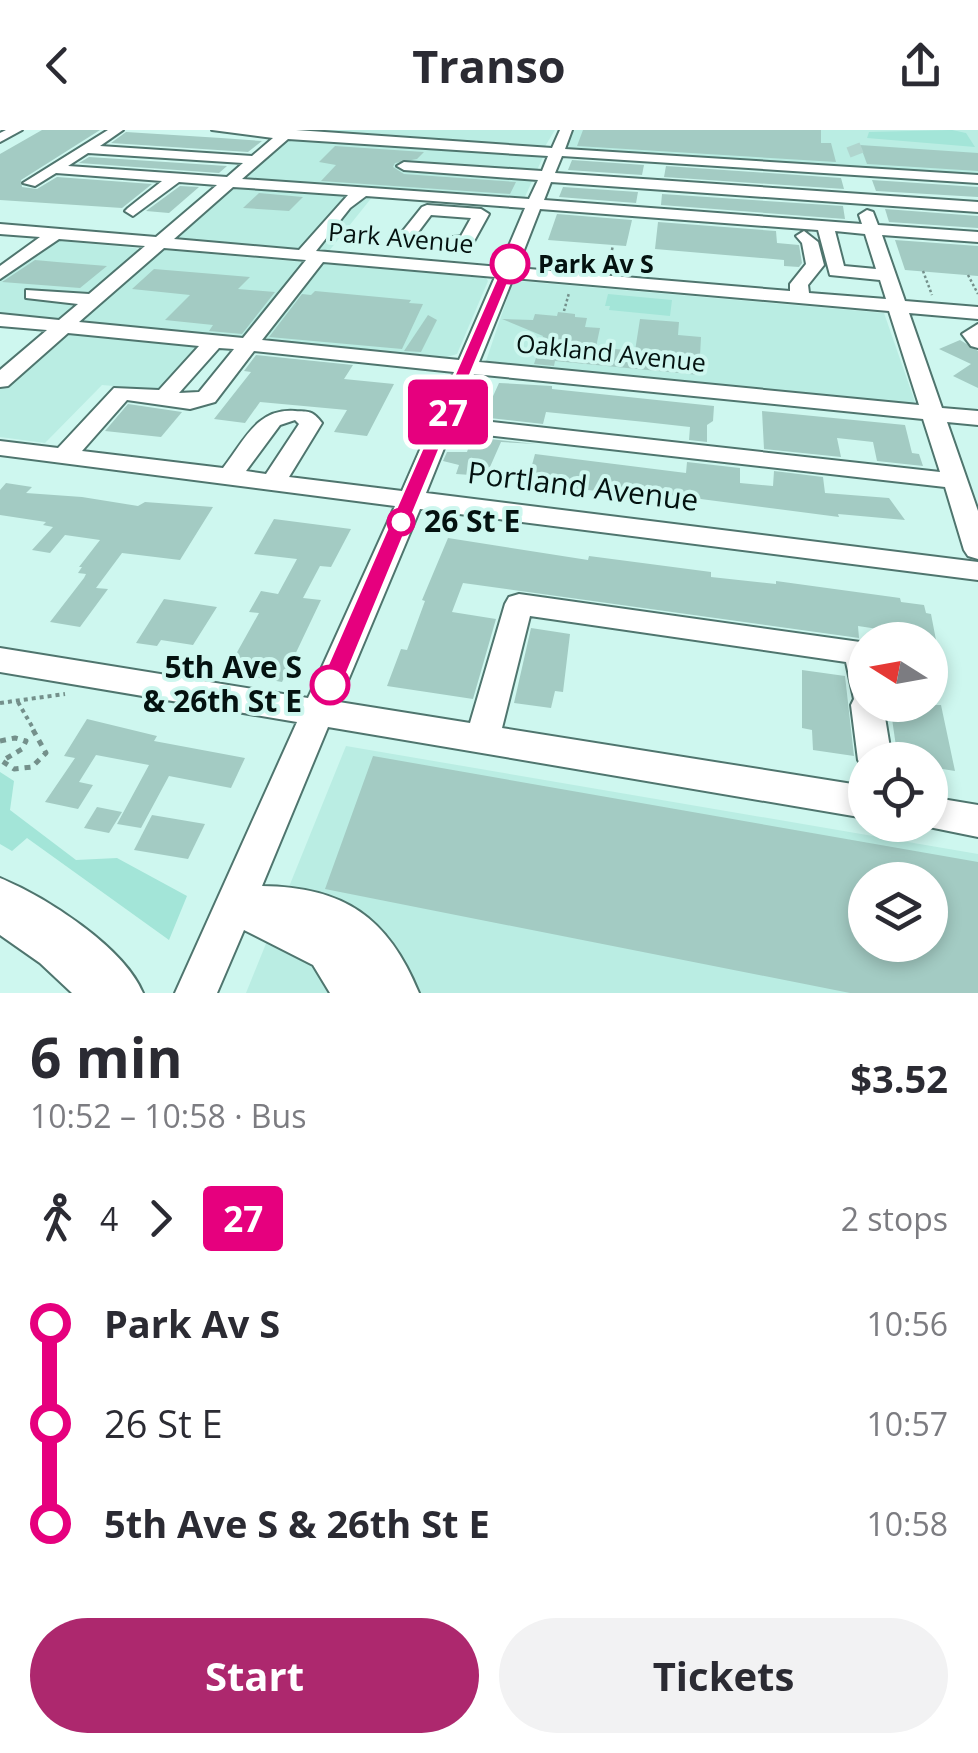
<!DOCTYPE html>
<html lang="en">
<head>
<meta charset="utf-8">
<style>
	:root { --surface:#fff; --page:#f2f2f3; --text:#2b2b33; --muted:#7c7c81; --accent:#ad286e }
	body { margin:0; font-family:"Open Sans",sans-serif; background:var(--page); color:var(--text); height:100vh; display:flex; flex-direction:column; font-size:38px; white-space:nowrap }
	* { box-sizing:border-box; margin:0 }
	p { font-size:32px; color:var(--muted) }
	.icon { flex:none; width:55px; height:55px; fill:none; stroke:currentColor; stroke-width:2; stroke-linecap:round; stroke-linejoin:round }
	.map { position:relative; height:863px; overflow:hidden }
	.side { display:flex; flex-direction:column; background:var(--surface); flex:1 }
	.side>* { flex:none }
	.badge { padding:0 20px; border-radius:8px; font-size:35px; line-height:65px }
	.needle { width:65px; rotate:281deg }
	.fabs { position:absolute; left:848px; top:492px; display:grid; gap:20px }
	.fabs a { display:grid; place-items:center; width:100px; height:100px; border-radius:50%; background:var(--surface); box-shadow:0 5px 15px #0003; font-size:50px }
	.map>.badge { position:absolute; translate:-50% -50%; box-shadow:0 0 0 5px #fff }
	.legs { display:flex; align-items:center; gap:15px; height:110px; padding:0 30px; font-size:32px }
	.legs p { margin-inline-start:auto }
	.headline { display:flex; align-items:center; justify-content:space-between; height:170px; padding:0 30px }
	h1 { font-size:55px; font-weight:700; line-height:75px }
	.action { display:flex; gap:20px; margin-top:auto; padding:20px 30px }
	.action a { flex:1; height:115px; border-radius:60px; background:var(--accent); color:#fff; font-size:40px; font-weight:700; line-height:115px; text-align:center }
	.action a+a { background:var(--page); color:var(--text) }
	ul { padding:0 30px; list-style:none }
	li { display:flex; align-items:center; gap:35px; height:100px; font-size:38px }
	li i { display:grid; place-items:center; width:15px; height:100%; margin:0 12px; background:currentColor }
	li i::after { content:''; width:25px; height:25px; margin:-12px; border:8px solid; border-radius:50%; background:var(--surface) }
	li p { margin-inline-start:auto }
	li:first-child i { background:linear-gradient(#0000 50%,currentColor 0) }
	li:last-child i { background:linear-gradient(currentColor 50%,#0000 0) }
	header { display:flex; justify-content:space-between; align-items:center; height:130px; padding:0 30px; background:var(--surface); font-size:45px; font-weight:700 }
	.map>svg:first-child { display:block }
</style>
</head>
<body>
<header><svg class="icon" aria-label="back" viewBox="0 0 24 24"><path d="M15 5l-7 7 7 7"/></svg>Transo<svg class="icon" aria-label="share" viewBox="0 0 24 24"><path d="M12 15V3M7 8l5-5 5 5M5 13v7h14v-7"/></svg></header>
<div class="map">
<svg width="978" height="863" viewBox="0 0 978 863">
	<rect width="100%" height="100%" fill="#cef7ef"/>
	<g fill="#baede3" fill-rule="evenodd">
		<path d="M 298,0 L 555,0 L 544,18 Z"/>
		<path d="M 574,0 L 978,0 L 978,46 L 575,20 L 567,17 Z"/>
		<path d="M 290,9 L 540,25 L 543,27 L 524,69 L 517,70 L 242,48 Z"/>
		<path d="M 236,56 L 373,66 L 329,121 L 177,108 Z"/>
		<path d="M 39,109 L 136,118 L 139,122 L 60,189 L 0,186 L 0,137 Z"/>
		<path d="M 164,120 L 486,148 L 488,151 L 457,224 L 447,227 L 86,192 L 81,188 L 155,123 Z"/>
		<path d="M 519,151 L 884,183 L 915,272 L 907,276 L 486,231 L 512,154 Z"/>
		<path d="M 75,202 L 200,214 L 159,260 L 102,255 L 45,313 L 0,307 L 0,258 L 61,205 Z"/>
		<path d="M 346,616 L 978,724 L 978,863 L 246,863 ZM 865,750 L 930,750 L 930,815 L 865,815 Z"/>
	</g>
	<g fill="#a3e5d8">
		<path d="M 952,0 L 966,3 L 975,17 L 867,8 L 869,2 Z"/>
		<path d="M 608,164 L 672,170 L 670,186 L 609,180 L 610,176 L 605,176 Z"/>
		<path d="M 0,642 L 14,651 L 10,680 L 76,730 L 117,728 L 187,766 L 169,810 L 27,708 L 12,721 L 0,714 Z"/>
	</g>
	<g fill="#a3cbc3" fill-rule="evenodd">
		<path d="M 42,0 L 100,0 L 21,50 L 22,57 L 37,59 L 57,47 L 152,54 L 122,78 L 0,70 L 0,24 Z"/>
		<path d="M 583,0 L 821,0 L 821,13 L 831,13 L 836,32 L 577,16 Z"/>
		<path d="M 126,2 L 221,8 L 262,11 L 248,22 L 111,13 Z"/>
		<path d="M 860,15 L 978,23 L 978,41 L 867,34 Z"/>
		<path d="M 335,16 L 424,22 L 417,29 L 395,33 L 393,37 L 404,44 L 516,52 L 510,64 L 321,51 L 336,35 L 319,32 Z"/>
		<path d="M 89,27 L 227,36 L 219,43 L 79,33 Z"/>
		<path d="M 572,30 L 644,35 L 642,45 L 568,40 Z"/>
		<path d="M 666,36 L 841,48 L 844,59 L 664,47 Z"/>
		<path d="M 872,50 L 978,57 L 978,67 L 876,61 Z"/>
		<path d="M 180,56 L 199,57 L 169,83 L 146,81 Z"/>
		<path d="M 563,57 L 638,62 L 636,73 L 559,67 Z"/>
		<path d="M 259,63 L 303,67 L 289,81 L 243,78 Z"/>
		<path d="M 662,64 L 843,76 L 845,89 L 661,75 Z"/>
		<path d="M 885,79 L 978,86 L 978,98 L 889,92 Z"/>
		<path d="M 557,84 L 632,90 L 626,116 L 548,110 Z"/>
		<path d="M 658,92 L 776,101 L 777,113 L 799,115 L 802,133 L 799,137 L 784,136 L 784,130 L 655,119 Z"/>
		<path d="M 895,110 L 978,116 L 978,146 L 905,140 Z"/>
		<path d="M 35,130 L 57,132 L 107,136 L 80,158 L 2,152 Z"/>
		<path d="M 154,139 L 250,147 L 238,159 L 275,162 L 242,204 L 209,201 L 213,195 L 165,190 L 190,165 L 132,159 Z"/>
		<path d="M 315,161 L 411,170 L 409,173 L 423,174 L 402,219 L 269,207 L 302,164 L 311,165 Z"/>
		<path d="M 558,182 L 575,184 L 575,187 L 587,188 L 585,197 L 600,198 L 596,217 L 635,221 L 640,189 L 679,192 L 678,205 L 701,207 L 699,245 L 555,231 L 554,236 L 534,234 L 543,206 L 502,189 L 533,190 L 535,184 L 557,186 Z"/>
		<path d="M 428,185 L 437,190 L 421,222 L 404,221 Z"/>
		<path d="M 960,210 L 978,221 L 978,258 L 953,246 L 971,234 L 939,219 Z"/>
		<path d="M 256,225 L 353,235 L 344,249 L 394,254 L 367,306 L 334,302 L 347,280 L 260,272 L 245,293 L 214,289 L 251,242 L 244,241 Z"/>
		<path d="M 499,253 L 552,256 L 552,259 L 714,276 L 713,291 L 707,295 L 707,312 L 689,310 L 690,297 L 645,292 L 546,282 L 543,294 L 480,287 L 484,286 Z"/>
		<path d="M 128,274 L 182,282 L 161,307 L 105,301 Z"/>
		<path d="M 762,281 L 905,295 L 912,323 L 919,324 L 923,336 L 877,331 L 873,312 L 837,308 L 841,327 L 764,319 Z"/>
		<path d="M 472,307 L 536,314 L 501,312 L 486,346 L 456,344 L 459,335 L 443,331 L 447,322 L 467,322 Z"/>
		<path d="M 535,324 L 686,343 L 687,332 L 740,338 L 740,353 L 773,356 L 774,341 L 823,347 L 825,363 L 889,368 L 905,390 L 838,384 L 839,387 L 624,359 L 623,364 L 527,353 Z"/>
		<path d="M 6,353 L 32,357 L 26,363 L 82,367 L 138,376 L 145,372 L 213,377 L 180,430 L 122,423 L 96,458 L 108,459 L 80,497 L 50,492 L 84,448 L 86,444 L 78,443 L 82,437 L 79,437 L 100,410 L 65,405 L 50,423 L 32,420 L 53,397 L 43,395 L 46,392 L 0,385 L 0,360 Z"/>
		<path d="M 274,389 L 351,399 L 331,437 L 320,436 L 303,468 L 321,470 L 282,552 L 226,542 L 259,483 L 249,482 L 261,461 L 278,464 L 297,429 L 254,424 Z"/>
		<path d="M 448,408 L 588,430 L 589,426 L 711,442 L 711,447 L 776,454 L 776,451 L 900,468 L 901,472 L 924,475 L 926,483 L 931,484 L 936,510 L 900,510 L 898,502 L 858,496 L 859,508 L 463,453 L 452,482 L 496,489 L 473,569 L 387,556 L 401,519 L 407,520 L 425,471 L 422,470 Z"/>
		<path d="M 164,469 L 217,477 L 193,515 L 161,510 L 157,516 L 136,513 Z"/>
		<path d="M 531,498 L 570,504 L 563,562 L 555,561 L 551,578 L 514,573 Z"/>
		<path d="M 802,540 L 845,546 L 854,626 L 813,620 L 812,600 L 802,598 Z"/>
		<path d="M 890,575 L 941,575 L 955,641 L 930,637 L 930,630 L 898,630 Z"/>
		<path d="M 87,589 L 157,606 L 154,611 L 245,628 L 231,658 L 169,646 L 141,698 L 117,694 L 149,635 L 96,625 L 79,652 L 93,655 L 78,679 L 45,672 L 75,628 L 64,626 Z"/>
		<path d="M 373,626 L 978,732 L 978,863 L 850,863 L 325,759 ZM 865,750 L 930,750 L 930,815 L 865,815 Z"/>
		<path d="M 97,677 L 122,682 L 109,703 L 84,698 Z"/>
		<path d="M 152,685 L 205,694 L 188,729 L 134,720 Z"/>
	</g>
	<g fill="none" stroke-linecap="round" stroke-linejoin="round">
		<path stroke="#b0d5ce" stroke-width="14" stroke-dasharray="14 8" stroke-linecap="butt" d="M 853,15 L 857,25"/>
		<g stroke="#4f756e" stroke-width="4">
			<g id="minor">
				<path d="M 6,0 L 22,0 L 0,12 L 0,3 Z"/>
				<path d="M 108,0 L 123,0 L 100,16 L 252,26 L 273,8 L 212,0 L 296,0 L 552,18 L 560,0 L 572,0 L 565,19 L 978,45 L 978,53 L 562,26 L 555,43 L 978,72 L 978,82 L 551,52 L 544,70 L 862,94 L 859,85 L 867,80 L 873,82 L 878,95 L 978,102 L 978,112 L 882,105 L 905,171 L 978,177 L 978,189 L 909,183 L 942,278 L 978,281 L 978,295 L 947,292 L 978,381 L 978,429 L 968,426 L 964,420 L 945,357 L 451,301 L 426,363 L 978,432 L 978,450 L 420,379 L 339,572 L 470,593 L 505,474 L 509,467 L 519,464 L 860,512 L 865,513 L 865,575 L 883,575 L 892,630 L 865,630 L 865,641 L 858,630 L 851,575 L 854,569 L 846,532 L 530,486 L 502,598 L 865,656 L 865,688 L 328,597 L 262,756 C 344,757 388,787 419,863 L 330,863 L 313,835 L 244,800 L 217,863 L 175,863 L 297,592 L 0,542 L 0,518 L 308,568 L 395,376 L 0,325 L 0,311 L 58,318 L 114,258 L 159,260 L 199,216 L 68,203 L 8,256 L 0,257 L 0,240 L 47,200 L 0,196 L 0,184 L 59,190 L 78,174 L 26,168 L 26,160 L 89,164 L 145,116 L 59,109 L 0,149 L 0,136 L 40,107 L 0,104 L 0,94 L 156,107 L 217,55 L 179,52 L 133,86 L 125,81 L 128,78 L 162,51 L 56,43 L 35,56 L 23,53 ZM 288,9 L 548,26 L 542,41 L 404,32 L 397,36 L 404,40 L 538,50 L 529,69 L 242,49 ZM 88,23 L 243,33 L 227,47 L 68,36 ZM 233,57 L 348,65 L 299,120 L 174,109 ZM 366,66 L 525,78 L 500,137 L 316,121 L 350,78 ZM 540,79 L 818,100 L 830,145 L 880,150 L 886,169 L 809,163 L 808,155 L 824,135 L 818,112 L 804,101 L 796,106 L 802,113 L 806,134 L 790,154 L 790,161 L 517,138 ZM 835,101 L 865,104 L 876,139 L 844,136 ZM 164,118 L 306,130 L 243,208 L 79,192 ZM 323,132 L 495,147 L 459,230 L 262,210 ZM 513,148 L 889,181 L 919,275 L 479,232 ZM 219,218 L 234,219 L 199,262 L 179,263 ZM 254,221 L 454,242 L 402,361 L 289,347 L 322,293 C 312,280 309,282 295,281 C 257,278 245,310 223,338 L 82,321 L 127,270 L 190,279 L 215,272 ZM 474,244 L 923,289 L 940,342 L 456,288 ZM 295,290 L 299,294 L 266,344 L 246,341 L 280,295 Z"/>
				<path d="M 427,75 L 481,79 L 489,84 L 473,113 L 431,118 L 431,110 L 461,106 L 471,88 L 431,85 L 416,105 L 416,112 L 400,110 L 398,107 L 422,77 Z"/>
				<path d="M 978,194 L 978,218 L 971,216 L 962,204 Z"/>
				<path d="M 930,667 L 978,675 L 978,707 L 919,695 L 930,695 Z"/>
			</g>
		</g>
		<g stroke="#4f756e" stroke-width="4">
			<path id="highway" d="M 0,748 C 46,767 124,817 143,863 L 72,863 L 40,833 L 0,805 Z"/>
		</g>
		<g stroke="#74908b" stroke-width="2.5" stroke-dasharray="2.5 2.5" stroke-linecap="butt">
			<path d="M 612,120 L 613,115"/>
			<path d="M 923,141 L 932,165"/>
			<path d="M 968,145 L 978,164"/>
			<path d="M 564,181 L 569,163"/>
		</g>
		<g stroke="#74908b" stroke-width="4" stroke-dasharray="4 4" stroke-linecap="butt">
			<path d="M 18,572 L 34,600"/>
			<path d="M 0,573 L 65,564"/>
		</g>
		<path stroke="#74908b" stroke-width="5" stroke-dasharray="6 6" stroke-linecap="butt" d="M 0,611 L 15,608 L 26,611 L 22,619 L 2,631 L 14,639 L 32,637 L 46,623 L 32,598"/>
		<use href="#minor" fill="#fff" fill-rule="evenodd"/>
		<use href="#highway" fill="#fff" fill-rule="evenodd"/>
	</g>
	<path fill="#e6007e" stroke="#fff" stroke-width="2.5" d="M 510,130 L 516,134 L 342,555 L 330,563 L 322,561 L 319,555 L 503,134 Z"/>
	<g fill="#fff" stroke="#e6007e" stroke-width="5">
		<circle cx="510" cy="134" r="18"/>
		<circle cx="401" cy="392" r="12"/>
		<circle cx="330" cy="555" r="18"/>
	</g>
	<g text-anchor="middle" stroke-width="8" stroke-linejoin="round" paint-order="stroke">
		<g font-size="25" fill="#041210" stroke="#cef7ef">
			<text transform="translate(401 108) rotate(5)" y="9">Park Avenue</text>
			<text transform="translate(611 223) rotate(6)" y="9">Oakland Avenue</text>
		</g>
		<g font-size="25" font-weight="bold" fill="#041210" stroke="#cef7ef" text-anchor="start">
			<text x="538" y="143">Park Av S</text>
		</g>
		<g font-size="30" fill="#041210" stroke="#cef7ef">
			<text transform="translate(583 357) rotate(7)" y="10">Portland Avenue</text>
		</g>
		<g font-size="30" font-weight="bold" fill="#041210" stroke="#cef7ef" text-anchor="start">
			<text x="424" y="402">26 St E</text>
			<text x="302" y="548" text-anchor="end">5th Ave S<tspan x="302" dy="34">&amp; 26th St E</tspan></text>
		</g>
	</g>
</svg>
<div class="fabs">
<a><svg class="needle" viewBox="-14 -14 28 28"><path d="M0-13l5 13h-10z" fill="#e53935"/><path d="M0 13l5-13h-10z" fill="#7c7c81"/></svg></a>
<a><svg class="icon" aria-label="locate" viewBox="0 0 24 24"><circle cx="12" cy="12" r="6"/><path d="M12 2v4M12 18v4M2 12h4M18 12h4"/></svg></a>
<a><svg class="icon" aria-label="layers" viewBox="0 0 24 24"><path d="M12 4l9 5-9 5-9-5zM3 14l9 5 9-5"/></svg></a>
</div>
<b class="badge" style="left:448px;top:282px;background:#e6007e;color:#fff">27</b>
</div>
<section class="side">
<div class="headline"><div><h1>6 min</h1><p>10:52 – 10:58 · Bus</p></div><b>$3.52</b></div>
<div class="legs"><svg class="icon" aria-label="walk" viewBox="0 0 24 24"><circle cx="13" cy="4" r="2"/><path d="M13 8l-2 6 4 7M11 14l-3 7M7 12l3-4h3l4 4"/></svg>4<svg class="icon" aria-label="forward" viewBox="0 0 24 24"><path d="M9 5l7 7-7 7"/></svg><b class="badge" style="background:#e6007e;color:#fff">27</b><p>2 stops</p></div>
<ul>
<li><i style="color:#e6007e"></i><b>Park Av S</b><p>10:56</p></li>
<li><i style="color:#e6007e"></i><span>26 St E</span><p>10:57</p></li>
<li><i style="color:#e6007e"></i><b>5th Ave S &amp; 26th St E</b><p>10:58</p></li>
</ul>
<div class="action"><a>Start</a><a>Tickets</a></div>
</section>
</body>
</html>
